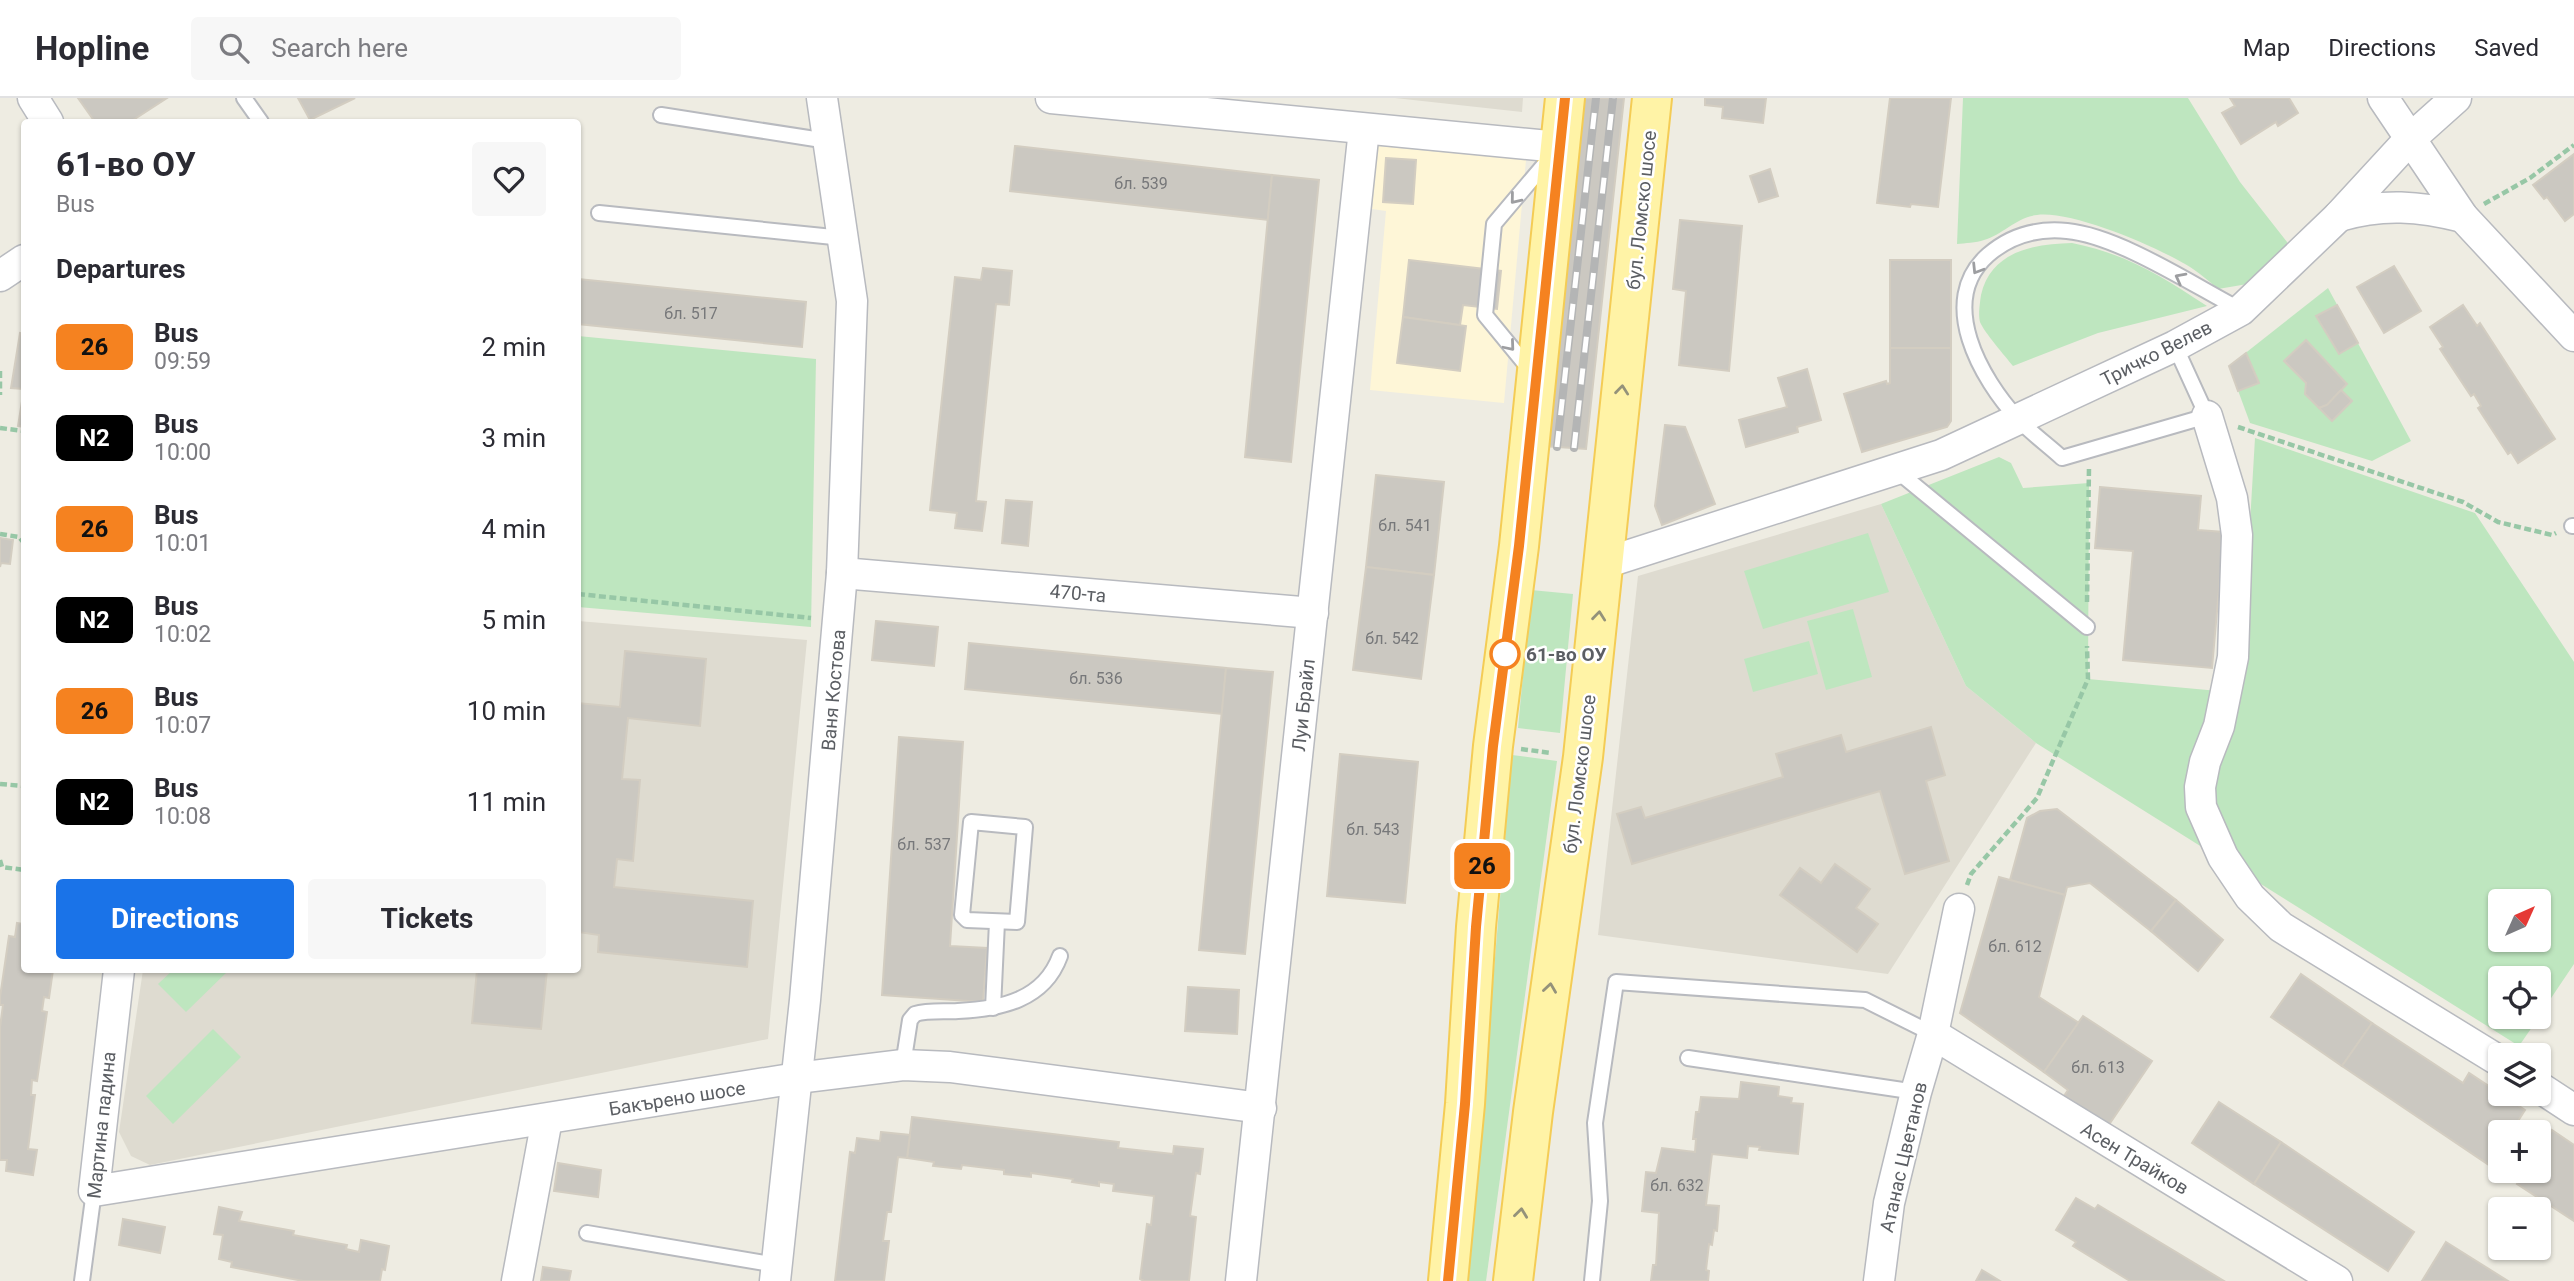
<!DOCTYPE html>
<html lang="en">
<head>
<meta charset="utf-8">
<style>
	:root { --surface:#fff; --page:#f7f7f7; --text:#2b2b33; --muted:#7c7c81; --line:#e1e1e2; --accent:#1a73e8 }
	body { margin:0; font-family:Roboto,sans-serif; background:var(--page); color:var(--text); height:100vh; display:flex; flex-direction:column; font-size:26px; white-space:nowrap }
	* { box-sizing:border-box; margin:0 }
	p { font-size:23px; color:var(--muted) }
	.icon { flex:none; width:38px; height:38px; fill:none; stroke:currentColor; stroke-width:2; stroke-linecap:round; stroke-linejoin:round }
	.map { position:relative; flex:1; overflow:hidden }
	.sheet { position:absolute; left:21px; top:21px; width:560px; height:854px; display:flex; flex-direction:column; background:var(--surface); border-radius:7px; box-shadow:0 2px 5px #0004 }
	.sheet>* { flex:none }
	.badge { padding:0 14px; border-radius:10px; font-size:24px; line-height:46px }
	.needle { width:46px; rotate:45deg }
	.tools { position:absolute; left:2488px; top:791px; display:grid; gap:14px }
	.tools a { display:grid; place-items:center; width:63px; height:63px; border-radius:7px; background:var(--surface); box-shadow:0 2px 5px #0004; font-size:35px }
	.map>.badge { position:absolute; translate:-50% -50%; box-shadow:0 0 0 4px #fff }
	h2 { padding:0 35px; font-size:26px; line-height:63px }
	.round { display:grid; place-items:center; flex:none; width:74px; height:74px; border-radius:7px; background:var(--page) }
	.overview { display:flex; align-items:center; justify-content:space-between; height:119px; padding:0 35px }
	h1 { font-size:33px; font-weight:700; line-height:52px }
	.primary-button { display:flex; gap:14px; margin-top:auto; padding:14px 35px }
	.primary-button a { flex:1; height:80px; border-radius:7px; background:var(--accent); color:#fff; font-size:28px; font-weight:700; line-height:80px; text-align:center }
	.primary-button a+a { background:var(--page); color:var(--text) }
	ul { padding:0; list-style:none }
	li { display:flex; align-items:center; gap:21px; height:91px; padding:0 35px }
	li div { flex:1 }
	li b { display:block; font-size:26px }
	li em { font-style:normal }
	li .badge { min-width:77px; font-weight:700; text-align:center }
	header { display:flex; align-items:center; gap:42px; box-sizing:border-box; height:98px; padding:0 35px; background:var(--surface); border-bottom:2px solid var(--line) }
	header strong { font-size:33px }
	nav { display:flex; gap:38px; margin-inline-start:auto; font-size:24px }
	.search { width:490px; height:63px; background:var(--page); display:flex; align-items:center; gap:18px; box-sizing:border-box; padding:0 24px; border-radius:7px; color:var(--muted); font-size:26px }
	.map>svg:first-child { display:block }
</style>
</head>
<body>
<header>
<strong>Hopline</strong>
<div class="search"><svg class="icon" aria-label="search" viewBox="0 0 24 24"><circle cx="10" cy="10" r="6"/><path d="M15 15l6 6"/></svg>Search here</div>
<nav><a>Map</a><a>Directions</a><a>Saved</a></nav>
</header>
<div class="map">
<svg width="2574" height="1183" viewBox="0 0 2574 1183">
	<rect width="100%" height="100%" fill="#eeece2"/>
	<path fill="#fef6d7" d="M 1377,48 L 1526,62 L 1504,305 L 1370,292 L 1386,113 L 1372,111 Z"/>
	<g fill="#dedbd0">
		<path d="M 1395,0 L 1523,0 L 1522,14 Z"/>
		<path d="M 1881,406 L 1966,588 L 2036,645 L 1888,876 L 1598,837 L 1638,478 Z"/>
		<path d="M 578,523 L 807,542 L 768,941 L 150,1067 L 131,1058 L 119,1034 L 143,872 L 578,872 Z"/>
	</g>
	<g fill="#bee6bf" fill-rule="evenodd">
		<path d="M 1963,0 L 2188,0 L 2240,84 L 2294,153 L 2271,182 L 2218,191 C 2210,184 2202,177 2193,171 C 2163,151 2072,112 2037,117 C 2017,119 2002,137 1984,142 C 1976,145 1965,145 1957,146 Z"/>
		<path d="M 2072,145 C 2127,156 2161,178 2207,208 L 2098,235 L 2013,268 C 2005,258 1984,234 1980,224 C 1978,217 1980,204 1981,197 C 1991,153 2034,146 2072,145 Z"/>
		<path d="M 2328,190 L 2411,343 L 2372,363 L 2250,325 L 2229,268 Z"/>
		<path d="M 578,238 L 816,261 L 811,529 L 578,509 Z"/>
		<path d="M 2255,340 L 2475,415 L 2574,564 L 2574,866 L 2539,918 L 2539,880 L 2501,880 L 2501,919 L 2539,919 L 2519,948 L 2036,645 L 1966,588 L 1881,406 L 1999,359 L 2011,365 L 2023,390 L 2089,385 L 2088,581 L 2240,595 ZM 2501,803 L 2539,803 L 2539,842 L 2501,842 Z"/>
		<path d="M 1868,435 L 1889,494 L 1763,531 L 1744,473 Z"/>
		<path d="M 1531,492 L 1573,496 L 1560,635 L 1518,630 Z"/>
		<path d="M 1853,511 L 1872,579 L 1826,592 L 1807,523 Z"/>
		<path d="M 1809,543 L 1818,576 L 1753,594 L 1744,561 Z"/>
		<path d="M 1512,657 L 1557,663 L 1486,1183 L 1468,1183 Z"/>
		<path d="M 173,872 L 229,872 L 186,914 L 158,886 Z"/>
		<path d="M 213,931 L 241,959 L 173,1026 L 146,998 Z"/>
	</g>
	<g fill="#cbc8c1" stroke="#d3cdc1" stroke-width="2">
		<path d="M 78,0 L 167,0 L 130,24 L 95,24 Z"/>
		<path d="M 298,0 L 355,0 L 310,22 Z"/>
		<path d="M 1584,0 L 1624,0 L 1586,351 L 1544,348 Z"/>
		<path d="M 1705,0 L 1766,0 L 1763,25 L 1722,20 L 1723,9 L 1705,7 Z"/>
		<path d="M 1890,0 L 1951,0 L 1938,109 L 1911,106 L 1910,109 L 1877,105 Z"/>
		<path d="M 2230,0 L 2289,0 L 2298,15 L 2278,28 L 2276,24 L 2241,46 L 2222,15 L 2235,8 Z"/>
		<path d="M 1015,48 L 1272,77 L 1268,122 L 1010,93 Z"/>
		<path d="M 2574,56 L 2574,116 L 2565,123 L 2547,99 L 2544,101 L 2533,87 Z"/>
		<path d="M 1386,60 L 1416,62 L 1413,106 L 1383,104 Z"/>
		<path d="M 1770,71 L 1778,98 L 1759,104 L 1750,78 Z"/>
		<path d="M 1272,77 L 1319,82 L 1291,364 L 1245,359 Z"/>
		<path d="M 1680,122 L 1742,128 L 1729,273 L 1679,267 L 1686,193 L 1673,191 Z"/>
		<path d="M 1409,162 L 1501,173 L 1497,211 L 1463,207 L 1460,227 L 1403,219 Z"/>
		<rect x="1890" y="162" width="61" height="88"/>
		<path d="M 2394,168 L 2421,213 L 2384,235 L 2357,189 Z"/>
		<path d="M 983,170 L 1012,173 L 1009,207 L 996,206 L 976,403 L 986,404 L 982,433 L 955,430 L 957,415 L 930,412 L 955,179 L 981,182 Z"/>
		<path d="M 578,181 L 806,204 L 802,249 L 578,226 Z"/>
		<path d="M 2337,207 L 2358,245 L 2339,256 L 2316,218 Z"/>
		<path d="M 2463,207 L 2477,228 L 2480,225 L 2555,341 L 2518,365 L 2511,354 L 2508,356 L 2478,310 L 2481,308 L 2474,296 L 2471,298 L 2440,251 L 2443,249 L 2430,229 Z"/>
		<path d="M 1403,219 L 1466,228 L 1460,273 L 1397,265 Z"/>
		<path d="M 20,235 L 24,236 L 24,329 L 18,328 L 24,291 L 11,290 Z"/>
		<path d="M 2306,242 L 2347,286 L 2327,307 L 2319,310 L 2305,296 L 2306,285 L 2284,263 Z"/>
		<path d="M 1890,250 L 1951,250 L 1951,323 L 1947,329 L 1862,354 L 1844,296 L 1886,283 L 1887,286 L 1890,285 Z"/>
		<path d="M 2246,255 L 2259,285 L 2238,293 L 2229,268 Z"/>
		<path d="M 1807,271 L 1821,322 L 1797,329 L 1798,334 L 1746,349 L 1739,322 L 1787,309 L 1778,280 Z"/>
		<path d="M 2341,292 L 2352,303 L 2332,323 L 2319,310 L 2327,307 Z"/>
		<path d="M 1665,327 L 1685,329 L 1715,406 L 1662,427 L 1655,408 Z"/>
		<path d="M 1376,377 L 1444,384 L 1434,477 L 1366,469 Z"/>
		<path d="M 2100,389 L 2201,398 L 2198,432 L 2224,434 L 2212,570 L 2123,562 L 2133,453 L 2095,450 Z"/>
		<path d="M 1006,402 L 1032,404 L 1028,448 L 1002,445 Z"/>
		<path d="M 0,440 L 13,442 L 10,466 L 1,465 L 0,469 Z"/>
		<path d="M 1366,469 L 1434,477 L 1421,581 L 1353,572 Z"/>
		<path d="M 876,523 L 938,529 L 934,568 L 872,562 Z"/>
		<path d="M 969,545 L 1226,570 L 1222,616 L 965,591 Z"/>
		<path d="M 625,553 L 706,561 L 700,628 L 628,620 L 622,681 L 640,682 L 633,763 L 617,761 L 614,789 L 753,803 L 747,869 L 598,854 L 599,837 L 578,834 L 578,605 L 620,609 Z"/>
		<path d="M 1226,570 L 1273,574 L 1245,856 L 1199,852 Z"/>
		<path d="M 1931,629 L 1945,677 L 1926,683 L 1949,763 L 1905,776 L 1880,693 L 1632,766 L 1617,716 L 1641,709 L 1645,720 L 1783,679 L 1776,656 L 1841,637 L 1846,654 Z"/>
		<path d="M 899,639 L 963,644 L 950,848 L 987,850 L 983,904 L 882,897 Z"/>
		<path d="M 1340,656 L 1418,664 L 1405,805 L 1327,798 Z"/>
		<path d="M 2057,711 L 2176,802 L 2151,833 L 2090,785 L 2067,789 L 2065,797 L 2010,782 L 2027,720 L 2040,713 Z"/>
		<path d="M 1835,766 L 1870,791 L 1856,810 L 1878,826 L 1857,854 L 1780,797 L 1800,770 L 1821,785 Z"/>
		<path d="M 1999,779 L 2065,797 L 2039,899 L 2079,925 L 2044,974 L 1960,915 Z"/>
		<path d="M 2176,802 L 2223,842 L 2198,873 L 2151,833 Z"/>
		<path d="M 17,825 L 24,826 L 24,872 L 53,872 L 49,900 L 44,899 L 42,913 L 47,914 L 37,983 L 32,982 L 31,997 L 35,997 L 28,1051 L 37,1052 L 33,1077 L 6,1073 L 7,1062 L 0,1062 L 0,929 L 3,907 L 0,907 L 0,899 L 9,838 L 15,839 Z"/>
		<path d="M 477,872 L 547,872 L 541,931 L 472,925 Z"/>
		<path d="M 2301,876 L 2372,925 L 2342,968 L 2271,919 Z"/>
		<path d="M 1188,889 L 1239,892 L 1237,936 L 1185,933 Z"/>
		<path d="M 2083,918 L 2152,963 L 2108,1028 L 2064,998 L 2068,992 L 2044,974 Z"/>
		<path d="M 2372,925 L 2463,985 L 2469,975 L 2525,1012 L 2511,1034 L 2501,1034 L 2501,1049 L 2489,1067 L 2342,968 Z"/>
		<path d="M 1741,984 L 1779,989 L 1778,998 L 1792,1000 L 1791,1005 L 1803,1006 L 1798,1056 L 1759,1052 L 1760,1049 L 1748,1048 L 1747,1060 L 1712,1056 L 1706,1107 L 1719,1108 L 1717,1133 L 1714,1132 L 1712,1147 L 1709,1146 L 1706,1172 L 1709,1173 L 1708,1183 L 1651,1183 L 1653,1167 L 1656,1167 L 1659,1115 L 1642,1113 L 1646,1074 L 1656,1075 L 1662,1050 L 1695,1054 L 1696,1041 L 1693,1041 L 1696,1014 L 1699,1014 L 1701,999 L 1739,1001 Z"/>
		<path d="M 2219,1004 L 2281,1044 L 2254,1086 L 2192,1045 Z"/>
		<path d="M 912,1019 L 1119,1044 L 1118,1050 L 1173,1056 L 1174,1048 L 1203,1051 L 1200,1076 L 1196,1075 L 1190,1118 L 1196,1119 L 1189,1183 L 1144,1183 L 1140,1181 L 1147,1126 L 1151,1127 L 1154,1098 L 1113,1093 L 1114,1086 L 1099,1084 L 1099,1088 L 1072,1084 L 1073,1081 L 1031,1075 L 1031,1079 L 1004,1076 L 1004,1072 L 962,1067 L 961,1071 L 933,1068 L 934,1064 L 907,1060 Z"/>
		<path d="M 2552,1032 L 2574,1047 L 2574,1123 L 2517,1086 L 2526,1073 L 2539,1073 L 2539,1052 Z"/>
		<path d="M 881,1034 L 910,1037 L 907,1060 L 898,1059 L 891,1114 L 887,1114 L 883,1143 L 889,1143 L 884,1183 L 835,1183 L 850,1054 L 855,1055 L 857,1040 L 880,1043 Z"/>
		<path d="M 2281,1044 L 2414,1134 L 2388,1173 L 2254,1086 Z"/>
		<path d="M 558,1065 L 601,1072 L 598,1099 L 554,1093 Z"/>
		<path d="M 2076,1100 L 2095,1111 L 2098,1107 L 2224,1183 L 2130,1183 L 2073,1148 L 2076,1144 L 2056,1132 Z"/>
		<path d="M 219,1109 L 242,1114 L 239,1123 L 294,1133 L 293,1137 L 347,1147 L 346,1151 L 359,1154 L 361,1142 L 389,1148 L 385,1172 L 382,1171 L 380,1183 L 303,1183 L 231,1169 L 232,1164 L 219,1161 L 223,1137 L 214,1136 Z"/>
		<path d="M 123,1121 L 165,1129 L 160,1155 L 119,1147 Z"/>
		<path d="M 2446,1144 L 2508,1183 L 2422,1183 Z"/>
		<path d="M 543,1169 L 571,1173 L 569,1183 L 541,1183 Z"/>
		<path d="M 1982,1172 L 2000,1183 L 1976,1183 Z"/>
	</g>
	<g fill="none" stroke-linecap="round" stroke-linejoin="round">
		<g stroke="#b8babf" stroke-width="18">
			<g id="service">
				<path d="M 244,0 L 261,24"/>
				<path d="M 661,17 L 828,43"/>
				<path d="M 599,115 L 843,140"/>
				<path d="M 2175,248 L 2207,318 L 2062,360 C 2048,347 2031,335 2018,321 C 1981,281 1936,203 1988,157 C 2011,137 2037,130 2067,133 C 2119,138 2193,187 2241,212"/>
				<path d="M 1531,273 L 1485,217 L 1494,126 L 1549,61"/>
				<path d="M 1896,372 L 2087,529"/>
				<path d="M 2572,428 L 2574,428"/>
				<path d="M 971,724 L 1025,729 L 1017,824 L 967,822 L 962,817 Z"/>
				<path d="M 993,910 L 997,824"/>
				<path d="M 1688,960 L 1916,994"/>
				<path d="M 903,967 L 910,922 L 915,916 C 928,912 944,914 958,913 C 1001,911 1044,902 1060,858"/>
				<path d="M 587,1135 L 777,1167"/>
				<path d="M 82,1183 L 94,1093"/>
				<path d="M 1592,1183 L 1600,1103 L 1595,1025 L 1616,884 L 1865,902 L 1933,936"/>
			</g>
		</g>
		<g stroke="#b8babf" stroke-width="33">
			<g id="minor">
				<path d="M 33,0 L 48,24"/>
				<path d="M 1051,0 L 1559,49"/>
				<path d="M 2383,0 L 2463,119 L 2574,238"/>
				<path d="M 2339,118 C 2383,105 2419,108 2463,119"/>
				<path d="M 0,178 L 24,162"/>
				<path d="M 2207,318 L 2232,400 L 2237,437 L 2233,559 L 2219,628 L 2205,664 L 2200,689 L 2201,709 L 2223,759 L 2250,799 L 2281,829 L 2501,964"/>
				<path d="M 1605,465 L 1941,357 L 2175,248 L 2241,212 L 2339,118 L 2409,42 L 2456,0"/>
				<path d="M 842,475 L 1313,515"/>
				<path d="M 119,872 L 94,1093 L 797,980 L 903,967 L 950,969 L 1261,1010"/>
				<path d="M 1933,936 L 2337,1183"/>
				<path d="M 2539,989 L 2574,1012"/>
				<path d="M 517,1183 L 547,1021"/>
				<path d="M 775,1183 L 805,902 L 842,475 L 852,203 L 822,0"/>
				<path d="M 1241,1183 L 1364,31"/>
				<path d="M 1879,1183 L 1889,1105 L 1916,994 L 1933,936 L 1959,811"/>
			</g>
		</g>
		<g stroke="#f4cc55" stroke-width="42">
			<g id="primary">
				<path d="M 1448,1183 L 1465,1006 L 1476,829 L 1493,648 L 1519,448 L 1565,0"/>
				<path d="M 1513,1183 L 1533,1014 L 1583,659 L 1652,0"/>
			</g>
		</g>
		<g stroke="#97c7a6" stroke-width="4.5" stroke-dasharray="7 3.5" stroke-linecap="butt">
			<path d="M 2484,106 L 2530,80 L 2574,47"/>
			<path d="M 0,273 L 0,297"/>
			<path d="M 2238,329 L 2463,404 L 2498,424 L 2552,437 L 2556,435"/>
			<path d="M 0,330 L 24,333"/>
			<path d="M 0,436 L 19,439 L 24,445"/>
			<path d="M 578,496 L 811,520"/>
			<path d="M 2087,504 L 2089,369"/>
			<path d="M 1521,651 L 1551,655"/>
			<path d="M 0,686 L 24,688"/>
			<path d="M 0,762 L 2,769 L 24,772"/>
			<path d="M 1967,787 L 1971,776 L 2037,700 L 2088,581 L 2087,548"/>
		</g>
		<use href="#service" stroke="#fff" stroke-width="14"/>
		<use href="#minor" stroke="#fff" stroke-width="30"/>
		<use href="#primary" stroke="#fff3a6" stroke-width="38"/>
		<g stroke="#b4b5b5" stroke-width="8">
			<g id="rail">
				<path d="M 1557,349 L 1596,0"/>
				<path d="M 1574,350 L 1613,0"/>
			</g>
		</g>
		<use href="#rail" stroke="#fff" stroke-width="5" stroke-dasharray="16" stroke-linecap="butt"/>
	</g>
	<defs><path id="oneway-chevron" d="M-2-3.5L2.5 0L-2 3.5" fill="none" stroke-width="1.6" stroke-linecap="round" stroke-linejoin="round" transform="scale(1.75)"/></defs>
	<g stroke="#9d9ea1">
		<use href="#oneway-chevron" transform="translate(1515 101) rotate(129)"/>
		<use href="#oneway-chevron" transform="translate(1977 171) rotate(122)"/>
		<use href="#oneway-chevron" transform="translate(2180 180) rotate(-152)"/>
		<use href="#oneway-chevron" transform="translate(1510 248) rotate(50)"/>
	</g>
	<g stroke="#94927a">
		<use href="#oneway-chevron" transform="translate(1622 292) rotate(-84)"/>
		<use href="#oneway-chevron" transform="translate(1599 518) rotate(-84)"/>
		<use href="#oneway-chevron" transform="translate(1550 890) rotate(-82)"/>
		<use href="#oneway-chevron" transform="translate(1521 1115) rotate(-83)"/>
	</g>
	<g fill="none" stroke-linecap="round" stroke-linejoin="round">
		<g stroke="#fff" stroke-width="16">
			<path id="line" d="M 1448,1183 L 1465,1006 L 1476,829 L 1493,648 L 1519,448 L 1565,0"/>
		</g>
		<use href="#line" stroke="#f58220" stroke-width="10"/>
	</g>
	<circle fill="#fff" stroke="#f58220" stroke-width="3.5" cx="1505" cy="556" r="14"/>
	<g text-anchor="middle" stroke-width="5" stroke-linejoin="round" paint-order="stroke">
		<g font-size="16" fill="#77787a">
			<text x="1141" y="91">бл. 539</text>
			<text x="691" y="221">бл. 517</text>
			<text x="1405" y="433">бл. 541</text>
			<text x="1392" y="546">бл. 542</text>
			<text x="1096" y="586">бл. 536</text>
			<text x="1373" y="737">бл. 543</text>
			<text x="924" y="752">бл. 537</text>
			<text x="2015" y="854">бл. 612</text>
			<text x="2098" y="975">бл. 613</text>
			<text x="1677" y="1093">бл. 632</text>
		</g>
		<g font-size="19" fill="#5b5e63" stroke="#fff">
			<text transform="translate(1641 112) rotate(-84)" y="7">бул. Ломско шосе</text>
			<text transform="translate(2156 255) rotate(-27)" y="7">Тричко Велев</text>
			<text transform="translate(1078 495) rotate(5)" y="7">470-та</text>
			<text transform="translate(833 592) rotate(-85)" y="7">Ваня Костова</text>
			<text transform="translate(1303 607) rotate(-84)" y="7">Луи Брайл</text>
			<text transform="translate(1579 676) rotate(-83)" y="7">бул. Ломско шосе</text>
			<text transform="translate(677 1000) rotate(-9)" y="7">Бакърено шосе</text>
			<text transform="translate(101 1027) rotate(-84)" y="7">Мартина падина</text>
			<text transform="translate(1903 1059) rotate(-77)" y="7">Атанас Цветанов</text>
			<text transform="translate(2135 1060) rotate(31)" y="7">Асен Трайков</text>
		</g>
		<g font-size="19" font-weight="bold" fill="#5b5e63" stroke="#fff" text-anchor="start">
			<text x="1526" y="563">61-во ОУ</text>
		</g>
	</g>
</svg>
<div class="tools">
<a><svg class="needle" viewBox="-14 -14 28 28"><path d="M0-13l5 13h-10z" fill="#e53935"/><path d="M0 13l5-13h-10z" fill="#7c7c81"/></svg></a>
<a><svg class="icon" aria-label="locate" viewBox="0 0 24 24"><circle cx="12" cy="12" r="6"/><path d="M12 2v4M12 18v4M2 12h4M18 12h4"/></svg></a>
<a><svg class="icon" aria-label="layers" viewBox="0 0 24 24"><path d="M12 4l9 5-9 5-9-5zM3 14l9 5 9-5"/></svg></a>
<a>+</a>
<a>−</a>
</div>
<b class="badge" style="left:1482px;top:768px;background:#f58220;color:#111">26</b>
<section class="sheet">
<div class="overview"><div><h1>61-во ОУ</h1><p>Bus</p></div><a class="round"><svg class="icon" aria-label="heart" viewBox="0 0 24 24"><path d="M12 20l-8-8c-3-5 5-10 8-4 3-6 11-1 8 4z"/></svg></a></div>
<h2>Departures</h2>
<ul>
<li><span class="badge" style="background:#f58220;color:#111">26</span><div><b>Bus</b><p>09:59</p></div><em>2 min</em></li>
<li><span class="badge" style="background:#000;color:#fff">N2</span><div><b>Bus</b><p>10:00</p></div><em>3 min</em></li>
<li><span class="badge" style="background:#f58220;color:#111">26</span><div><b>Bus</b><p>10:01</p></div><em>4 min</em></li>
<li><span class="badge" style="background:#000;color:#fff">N2</span><div><b>Bus</b><p>10:02</p></div><em>5 min</em></li>
<li><span class="badge" style="background:#f58220;color:#111">26</span><div><b>Bus</b><p>10:07</p></div><em>10 min</em></li>
<li><span class="badge" style="background:#000;color:#fff">N2</span><div><b>Bus</b><p>10:08</p></div><em>11 min</em></li>
</ul>
<div class="primary-button"><a>Directions</a><a>Tickets</a></div>
</section>
</div>
</body>
</html>
